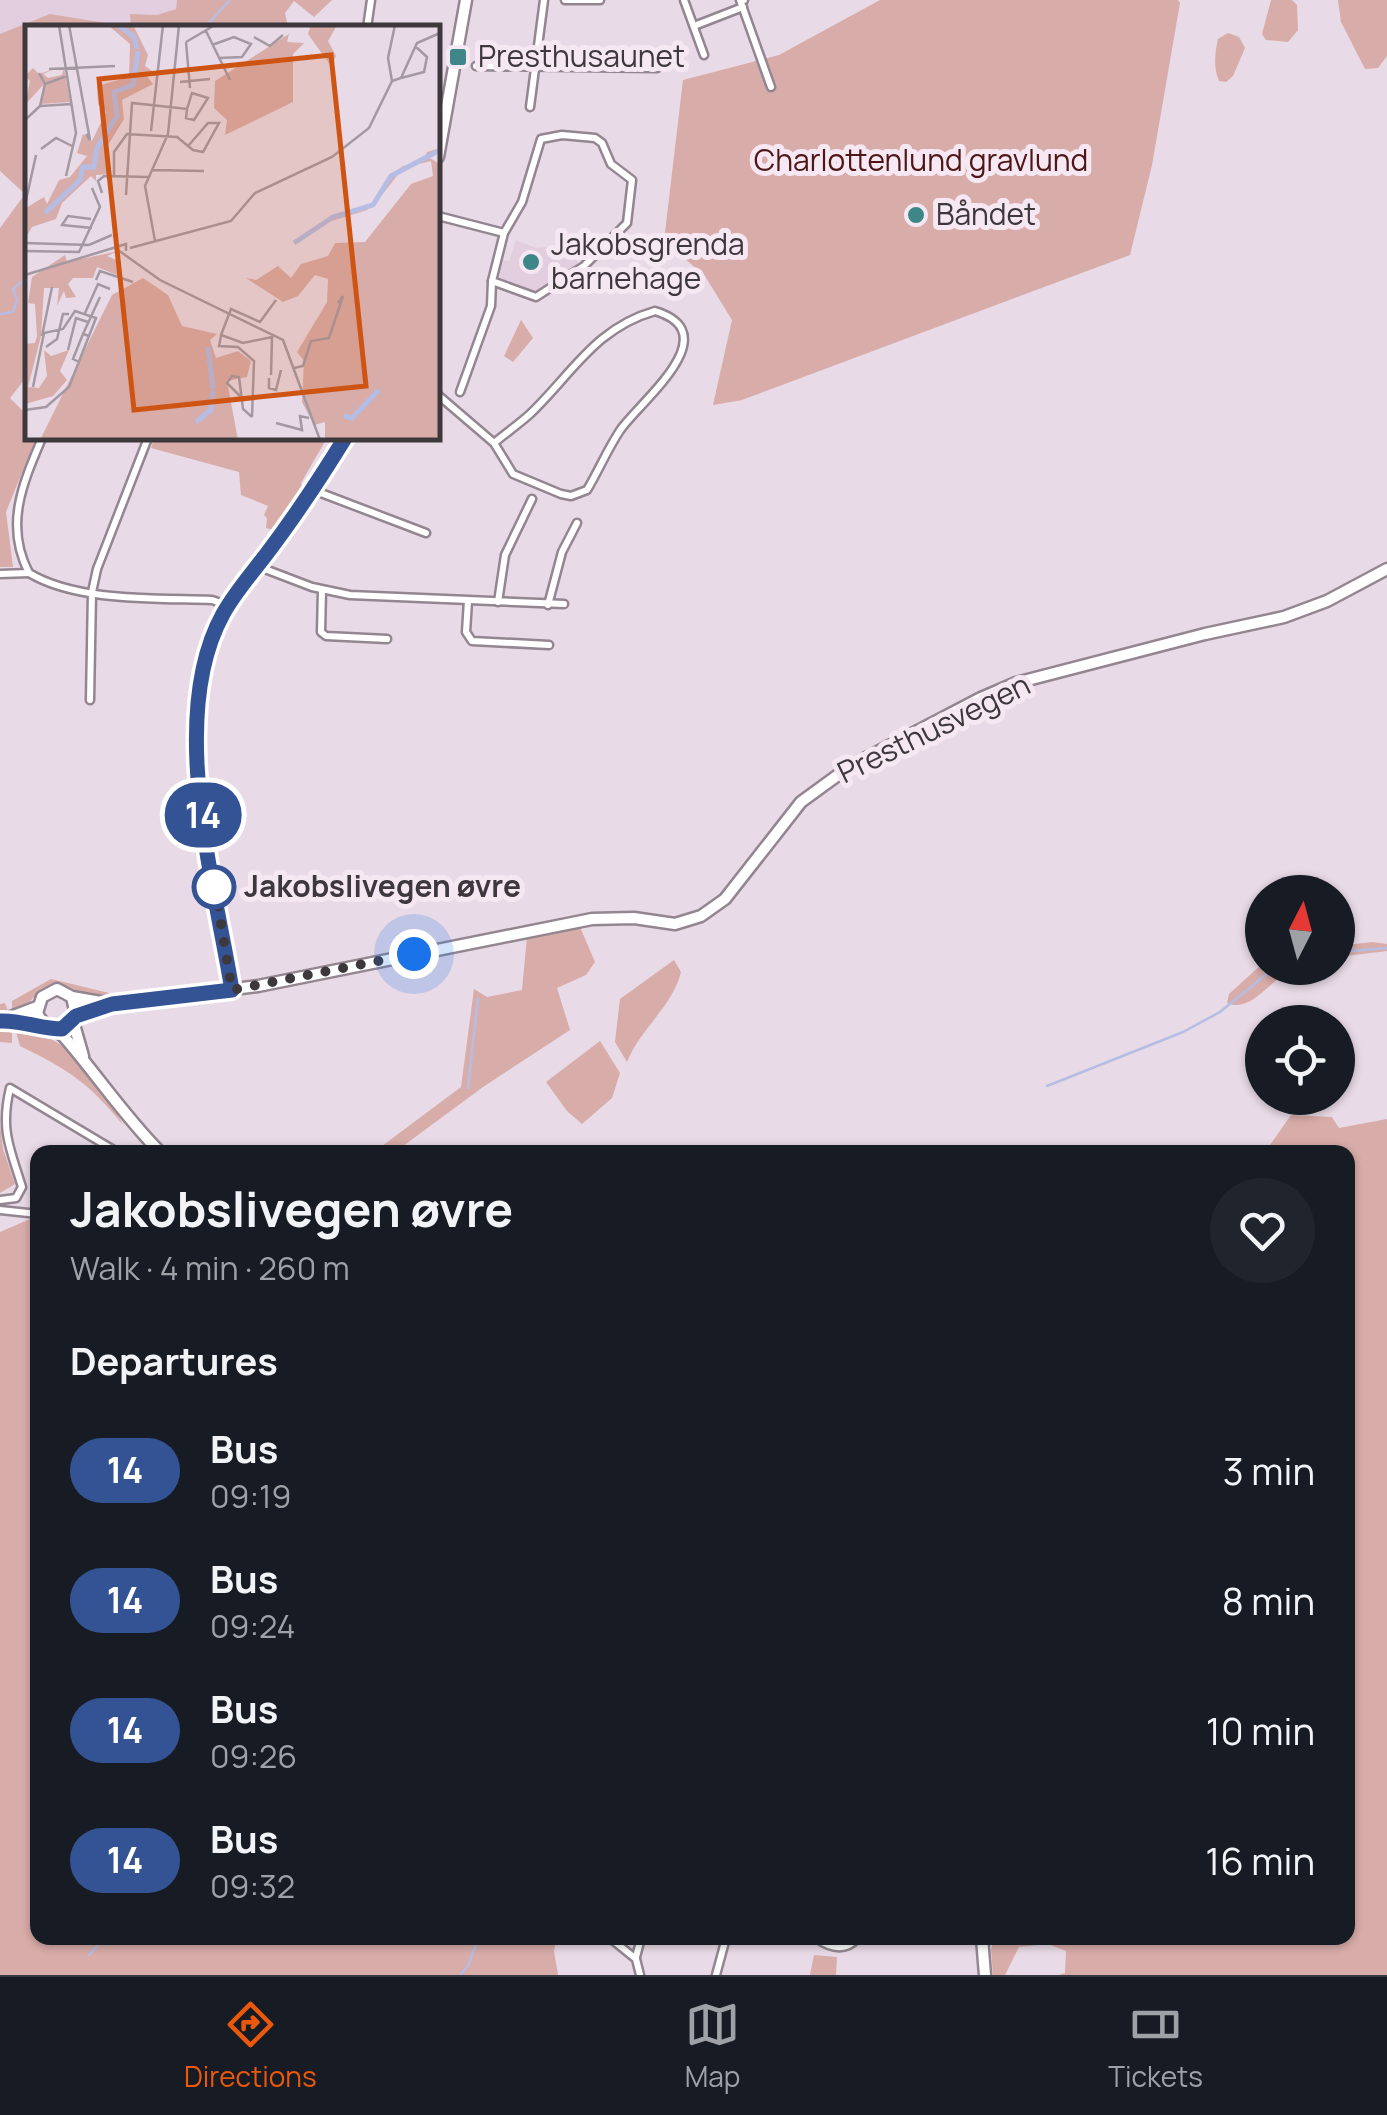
<!DOCTYPE html>
<html lang="en">
<head>
<meta charset="utf-8">
<style>
	:root { --surface:#171b24; --page:#20242c; --text:#f1f3f6; --muted:#9ea1a6; --line:#363941; --accent:#ea580c }
	body { margin:0; font-family:Manrope,sans-serif; background:var(--page); color:var(--text); height:100vh; display:flex; flex-direction:column; font-size:38px; white-space:nowrap }
	* { box-sizing:border-box; margin:0 }
	p { font-size:32px; color:var(--muted) }
	.icon { flex:none; width:55px; height:55px; fill:none; stroke:currentColor; stroke-width:2; stroke-linecap:round; stroke-linejoin:round }
	.map { position:relative; flex:1; overflow:hidden }
	.details { position:absolute; left:30px; top:1145px; width:1325px; height:800px; display:flex; flex-direction:column; background:var(--surface); border-radius:20px; box-shadow:0 2px 8px #0004 }
	.details>* { flex:none }
	.badge { padding:0 20px; border-radius:32px; font-size:35px; line-height:65px }
	.needle { width:65px; rotate:6deg }
	.fabs { position:absolute; left:1245px; top:875px; display:grid; gap:20px }
	.fabs a { display:grid; place-items:center; width:110px; height:110px; border-radius:50%; background:var(--surface); box-shadow:0 2px 8px #0004; font-size:50px }
	.you { position:absolute; width:50px; height:50px; margin:-25px; border:8px solid #fff; border-radius:50%; background:#1a73e8; box-shadow:0 0 0 15px #1a73e833 }
	.map>.badge { position:absolute; translate:-50% -50%; box-shadow:0 0 0 5px #fff }
	h2 { padding:0 40px; font-size:38px; line-height:90px }
	.round { display:grid; place-items:center; flex:none; width:105px; height:105px; border-radius:52px; background:var(--page) }
	.summary { display:flex; align-items:center; justify-content:space-between; height:170px; padding:0 40px }
	h1 { font-size:48px; font-weight:700; line-height:75px }
	ul { padding:0; list-style:none }
	li { display:flex; align-items:center; gap:30px; height:130px; padding:0 40px }
	li div { flex:1 }
	li b { display:block; font-size:38px }
	li em { font-style:normal }
	li .badge { min-width:110px; font-weight:700; text-align:center }
	.dock { display:flex; justify-content:space-around; align-items:center; height:140px; border-top:2px solid var(--line); background:var(--surface); font-size:28px; color:var(--muted) }
	.dock a { display:grid; justify-items:center; gap:5px }
	.dock .active { color:var(--accent) }
	.map>svg:first-child { display:block }
</style>
</head>
<body>
<div class="map">
<svg width="1387" height="1975" viewBox="0 0 1387 1975">
	<rect width="100%" height="100%" fill="#e8dae6"/>
	<g fill="#e2cedf">
		<path d="M 0,0 L 177,0 L 176,9 L 157,15 L 130,14 L 132,27 L 50,14 L 0,34 Z"/>
		<path d="M 516,240 L 536,248 L 562,245 L 579,263 L 541,290 L 530,291 L 499,277 L 503,260 L 509,261 Z"/>
	</g>
	<g fill="#d8aca9">
		<path d="M 177,0 L 332,0 L 314,17 L 294,1 L 285,13 L 288,27 L 28,28 L 28,375 L 10,398 L 27,415 L 28,438 L 36,438 L 6,512 L 13,567 L 0,567 L 0,228 L 25,194 L 0,171 L 0,34 L 50,14 L 131,27 L 130,14 L 157,15 L 176,9 Z"/>
		<path d="M 880,0 L 1178,0 L 1180,3 L 1152,165 L 1130,255 L 742,400 L 713,405 L 732,320 L 705,276 L 664,241 L 683,80 L 779,55 Z"/>
		<path d="M 1271,0 L 1292,0 L 1297,5 L 1298,30 L 1288,42 L 1266,40 L 1262,34 Z"/>
		<path d="M 1338,0 L 1387,0 L 1387,56 L 1378,68 L 1365,69 L 1341,22 Z"/>
		<path d="M 1228,33 L 1239,37 L 1245,48 L 1233,76 L 1226,82 L 1219,81 C 1213,67 1215,53 1218,39 Z"/>
		<path d="M 521,320 L 533,338 L 513,362 L 504,356 Z"/>
		<path d="M 154,438 L 327,438 L 301,483 L 304,492 L 276,531 L 266,528 L 267,518 L 264,515 L 268,506 L 241,495 L 239,472 L 151,448 Z"/>
		<path d="M 580,927 L 595,962 L 586,975 L 557,988 L 570,1030 L 483,1087 L 395,1152 L 374,1152 L 461,1087 L 474,989 L 487,997 L 522,990 L 527,937 Z"/>
		<path d="M 1372,942 L 1387,944 L 1387,951 L 1338,957 L 1338,946 Z"/>
		<path d="M 674,960 L 681,972 C 673,1006 640,1029 627,1062 L 615,1042 L 620,999 Z"/>
		<path d="M 1262,964 L 1262,968 L 1296,968 C 1269,978 1253,1014 1227,1003 L 1229,994 Z"/>
		<path d="M 51,979 L 109,993 L 149,993 L 130,998 L 106,998 L 53,984 L 41,989 L 26,1006 L 0,1015 L 0,1004 L 5,1003 L 8,1011 L 12,1010 L 12,1001 Z"/>
		<path d="M 0,1026 C 66,1028 94,1073 124,1126 C 89,1083 69,1070 20,1046 L 15,1028 L 12,1028 L 12,1043 L 0,1042 Z"/>
		<path d="M 600,1041 L 620,1073 L 612,1098 L 582,1124 L 567,1111 L 546,1082 Z"/>
		<path d="M 1291,1115 L 1332,1117 L 1339,1128 L 1387,1119 L 1387,1975 L 1059,1975 L 1065,1973 L 1066,1951 L 1048,1944 L 1019,1947 L 1005,1975 L 993,1975 L 991,1950 L 994,1938 L 1348,1938 L 1348,1152 L 1265,1152 Z"/>
		<path d="M 0,1125 L 3,1149 L 15,1184 L 0,1193 Z"/>
		<path d="M 37,1216 L 38,1938 L 557,1938 L 554,1951 L 558,1975 L 0,1975 L 0,1232 Z"/>
		<path d="M 814,1955 L 837,1957 L 836,1975 L 810,1975 Z"/>
	</g>
	<g fill="none" stroke-linecap="round" stroke-linejoin="round">
		<g stroke="#b6bde4" stroke-width="2.5">
			<path d="M 204,28 L 230,0"/>
			<path d="M 0,314 L 13,312 L 17,300 L 13,289 L 28,277"/>
			<path d="M 1338,952 L 1387,948"/>
			<path d="M 1047,1086 L 1183,1032 L 1220,1012 L 1274,968"/>
			<path d="M 468,1088 L 478,999"/>
			<path d="M 89,1955 L 98,1945"/>
			<path d="M 460,1975 L 468,1966 L 478,1938"/>
		</g>
		<g stroke="#938691" stroke-width="11">
			<g id="street">
				<path d="M 565,0 L 600,0"/>
				<path d="M 684,0 L 704,55"/>
				<path d="M 744,0 L 740,0 L 771,87"/>
				<path d="M 694,26 L 743,7"/>
				<path d="M 367,28 L 371,0"/>
				<path d="M 476,66 L 657,68"/>
				<path d="M 530,107 L 544,0"/>
				<path d="M 562,135 L 595,138 L 602,143 L 611,164 L 632,180 L 627,223 L 584,266 L 536,297 L 492,281 L 504,233 L 522,202 L 541,139 Z"/>
				<path d="M 438,216 L 504,233"/>
				<path d="M 460,392 L 491,306 L 492,281"/>
				<path d="M 438,395 L 494,443 L 513,474 L 561,494 L 571,496 L 587,490 C 599,470 608,448 621,429 C 642,400 728,333 655,311 C 595,328 572,374 530,414 C 519,424 506,433 494,443"/>
				<path d="M 313,490 L 426,533"/>
				<path d="M 257,566 L 312,587 L 350,595 L 564,604"/>
				<path d="M 29,573 C 77,602 157,598 212,600 L 227,605"/>
				<path d="M 29,573 C 4,525 23,483 42,438"/>
				<path d="M 0,574 L 29,573"/>
				<path d="M 322,590 L 321,632 L 326,636 L 387,639"/>
				<path d="M 468,601 L 466,632 L 472,641 L 549,645"/>
				<path d="M 498,602 L 505,555 L 532,499"/>
				<path d="M 548,605 L 562,552 L 577,523"/>
				<path d="M 90,700 L 92,592 L 97,569 L 148,438"/>
				<path d="M 0,1200 L 16,1198 L 22,1187 C 10,1148 0,1130 10,1088 L 117,1152"/>
				<path d="M 0,1210 L 38,1214"/>
				<path d="M 610,1938 L 636,1959 L 640,1975"/>
				<path d="M 816,1938 C 830,1948 845,1952 858,1938"/>
				<path d="M 636,1957 L 641,1938"/>
				<path d="M 716,1975 L 726,1938"/>
			</g>
		</g>
		<g stroke="#938691" stroke-width="15">
			<g id="secondary">
				<path d="M 438,157 L 466,0"/>
				<path d="M 232,991 C 213,883 167,714 222,614 C 235,592 253,572 268,552 C 295,515 322,478 345,438"/>
				<path d="M 112,1004 L 72,997 L 57,989 L 42,997 L 37,1013 C 43,1027 55,1027 65,1038 C 97,1075 125,1117 160,1152"/>
				<path d="M 76,1015 L 112,1004 L 258,986 L 592,919 L 634,918 L 675,924 L 701,916 L 725,899 L 801,802 L 849,767 L 981,698 L 1016,683 L 1205,634 L 1284,617 L 1327,601 L 1387,569"/>
				<path d="M 7,1020 L 15,1023 L 43,1024"/>
				<path d="M 0,1021 L 37,1007"/>
				<path d="M 73,1021 L 83,1056"/>
				<path d="M 56,1029 L 68,1026 L 76,1015 L 72,997"/>
				<path d="M 982,1938 L 985,1975"/>
			</g>
		</g>
		<use href="#street" stroke="#fff" stroke-width="6"/>
		<use href="#secondary" stroke="#fff" stroke-width="10"/>
	</g>
	<g fill="none" stroke-linecap="round" stroke-linejoin="round">
		<g stroke="#fff" stroke-width="22">
			<path id="line" d="M 0,1021 C 21,1020 42,1029 62,1029 L 76,1016 L 112,1004 L 232,990 C 214,881 167,715 223,614 C 235,592 253,572 268,552 C 296,515 321,477 345,438"/>
		</g>
		<use href="#line" stroke="#335395" stroke-width="15"/>
		<path stroke="#3d383c" stroke-width="10" stroke-dasharray="0 18" d="M 214,887 L 212,870 L 232,990 L 414,954"/>
	</g>
	<g fill="#3e8687" stroke="#f6e8f3" stroke-width="4">
		<rect x="448" y="47" width="20" height="20" rx="5"/>
		<circle cx="916" cy="215" r="10"/>
		<circle cx="531" cy="262" r="10"/>
	</g>
	<circle fill="#fff" stroke="#335395" stroke-width="5" cx="214" cy="887" r="20"/>
	<g text-anchor="middle" stroke-width="10" stroke-linejoin="round" paint-order="stroke">
		<g font-size="30" fill="#3d383c" stroke="#f6e8f3" text-anchor="start">
			<text x="478" y="67">Presthusaunet</text>
			<text x="936" y="225">Båndet</text>
			<text x="551" y="255">Jakobsgrenda<tspan x="551" dy="34">barnehage</tspan></text>
		</g>
		<g font-size="30" fill="#4e1616" stroke="#f6e8f3">
			<text x="921" y="171">Charlottenlund gravlund</text>
		</g>
		<g font-size="30" fill="#3d383c" stroke="#f6e8f3">
			<text transform="translate(934 729) rotate(-26)" y="10">Presthusvegen</text>
		</g>
		<g font-size="30" font-weight="bold" fill="#3d383c" stroke="#f6e8f3" text-anchor="start">
			<text x="244" y="897">Jakobslivegen øvre</text>
		</g>
	</g>
	<g transform="translate(25 25)">
		<rect width="415" height="415" fill="#e8dae6"/>
		<path d="M 83,0 L 108,0 L 123,30 L 120,41 L 130,48 L 122,51 L 128,59 L 97,75 L 99,94 L 83,120 L 86,149 L 71,150 L 71,156 L 66,151 L 37,178 L 31,194 L 7,202 L 0,214 L 1,183 L 19,172 L 22,179 L 34,155 L 45,152 L 62,131 L 52,128 L 58,109 L 67,116 L 81,87 L 73,79 L 72,61 L 104,52 L 105,19 ZM 286,0 L 310,0 L 311,2 L 303,16 L 311,31 L 306,41 L 283,9 ZM 264,9 L 262,17 L 279,18 L 268,29 L 268,77 L 200,110 L 202,95 L 189,83 L 190,56 ZM 8,43 L 14,49 L 29,44 L 18,49 L 23,53 L 37,50 L 39,43 L 45,77 L 16,79 L 19,59 L 0,80 L 5,56 L 0,51 ZM 415,123 L 403,132 L 415,139 L 415,410 L 413,415 L 300,414 L 300,397 L 289,400 L 277,377 L 279,336 L 272,327 L 302,277 L 303,254 L 290,250 L 273,271 L 258,277 L 221,253 L 231,255 L 253,241 L 266,253 L 276,239 L 303,231 L 310,218 L 340,217 L 386,159 L 408,151 L 406,136 L 378,143 L 357,170 L 342,185 L 297,199 L 346,180 L 365,151 L 378,141 L 398,137 L 402,127 ZM 94,226 L 82,231 L 94,236 L 97,252 L 72,242 L 68,253 L 48,253 L 43,259 L 51,272 L 41,273 L 39,266 L 32,281 L 34,263 L 19,263 L 16,311 L 3,362 L 14,363 L 22,351 L 19,325 L 26,331 L 44,325 L 35,346 L 42,355 L 28,371 L 0,379 L 0,319 L 10,318 L 12,311 L 10,279 L 3,278 L 7,252 L 40,230 L 42,237 ZM 118,253 L 143,270 L 157,301 L 192,309 L 185,315 L 191,333 L 213,326 L 226,336 L 222,352 L 202,356 L 213,415 L 15,415 L 87,270 Z" fill="#d8aca9"/>
		<path fill="none" stroke="#b6bde4" stroke-width="5" d="M 93,0 L 109,12 L 112,24M 20,188 L 55,155 L 58,142 L 69,142 L 72,123 L 92,91 L 89,67 L 108,60 L 113,26M 269,218 L 308,192 L 348,180 L 366,151 L 415,125M 183,322 L 188,364M 319,391 L 327,393 L 354,365M 171,397 L 186,385 L 188,365"/>
		<path fill="none" stroke="#a499a2" stroke-width="2.5" d="M 34,0 L 51,108 L 41,151M 44,0 L 65,115 L 61,109M 181,6 L 205,55M 229,12 L 245,21 L 258,10M 161,17 L 165,63M 161,17 L 190,0M 187,20 L 209,12 L 226,19 L 217,32 L 194,33M 24,44 L 90,41M 14,48 L 20,59 L 42,51M 376,53 L 399,47 L 402,32 L 390,21M 367,56 L 376,53 L 392,18 L 415,8M 155,57 L 185,54M 15,81 L 47,79M 0,95 L 15,81 L 20,59M 126,106 L 138,0M 16,124 L 31,113 L 47,121M 127,145 L 179,146M 89,150 L 89,127 L 102,109 L 152,112 L 168,125 L 178,127 L 194,98 L 183,98 L 164,120M 77,168 L 73,156 L 79,151 L 123,152M 101,170 L 107,78 L 162,84 L 167,68 L 183,73 L 169,95 L 161,93 L 162,84M 0,180 L 11,130M 66,194 L 43,191 L 37,200 L 67,203M 130,216 L 120,161 L 143,109 L 154,0M 0,218 L 64,220 L 87,210M 105,223 L 206,196 L 230,168 L 307,132 L 344,103 L 367,56 L 363,33 L 370,0M 93,225 L 135,255 L 258,315 L 295,415M 0,226 L 54,227 L 75,182 L 67,163M 0,250 L 101,219 L 101,226M 71,255 L 75,246 L 108,257M 60,288 L 73,259 L 85,264M 17,311 L 27,262M 64,311 L 58,309 L 75,272M 196,311 L 194,321 L 213,322 L 229,336 L 227,392M 21,322 L 32,314 L 38,289 L 44,289M 43,325 L 51,293 L 63,297M 54,337 L 48,334 L 58,309M 269,343 L 278,341 L 286,316 L 304,313 L 318,271 L 313,278M 246,350 L 247,312 L 218,318 L 196,310 L 206,284 L 235,297 L 251,275M 244,353 L 244,363 L 251,365 L 256,345M 215,371 L 202,358 L 207,351 L 214,352 L 218,384 L 227,392M 0,385 L 21,382 L 44,362 L 71,293 L 50,286 L 38,304 L 19,308 L 8,362M 251,398 L 277,405 L 275,391 L 284,393"/>
		<path fill="#ce5413" fill-opacity="0.15" stroke="#ce5413" stroke-width="5" d="M 306,30 L 341,361 L 109,385 L 74,54 Z"/>
		<rect width="415" height="415" fill="none" stroke="#3d383c" stroke-width="5"/>
	</g>
</svg>
<div class="fabs">
<a><svg class="needle" viewBox="-14 -14 28 28"><path d="M0-13l5 13h-10z" fill="#e53935"/><path d="M0 13l5-13h-10z" fill="#9ea1a6"/></svg></a>
<a><svg class="icon" aria-label="locate" viewBox="0 0 24 24"><circle cx="12" cy="12" r="6"/><path d="M12 2v4M12 18v4M2 12h4M18 12h4"/></svg></a>
</div>
<div class="you" style="left:414px;top:954px"></div>
<b class="badge" style="left:203px;top:815px;background:#335395;color:#fff">14</b>
<section class="details">
<div class="summary"><div><h1>Jakobslivegen øvre</h1><p>Walk · 4 min · 260 m</p></div><a class="round"><svg class="icon" aria-label="heart" viewBox="0 0 24 24"><path d="M12 20l-8-8c-3-5 5-10 8-4 3-6 11-1 8 4z"/></svg></a></div>
<h2>Departures</h2>
<ul>
<li><span class="badge" style="background:#335395;color:#fff">14</span><div><b>Bus</b><p>09:19</p></div><em>3 min</em></li>
<li><span class="badge" style="background:#335395;color:#fff">14</span><div><b>Bus</b><p>09:24</p></div><em>8 min</em></li>
<li><span class="badge" style="background:#335395;color:#fff">14</span><div><b>Bus</b><p>09:26</p></div><em>10 min</em></li>
<li><span class="badge" style="background:#335395;color:#fff">14</span><div><b>Bus</b><p>09:32</p></div><em>16 min</em></li>
</ul>
</section>
</div>
<nav class="dock">
<a class="active"><svg class="icon" aria-label="directions" viewBox="0 0 24 24"><path d="M12 3l9 9-9 9-9-9zM9 14v-3h6M13 9l2 2-2 2"/></svg>Directions</a>
<a><svg class="icon" aria-label="map" viewBox="0 0 24 24"><path d="M3 6l6-2 6 2 6-2v14l-6 2-6-2-6 2zM9 4v14M15 6v14"/></svg>Map</a>
<a><svg class="icon" aria-label="tickets" viewBox="0 0 24 24"><path d="M3 7h18v10H3zM15 7v10"/></svg>Tickets</a>
</nav>
</body>
</html>
